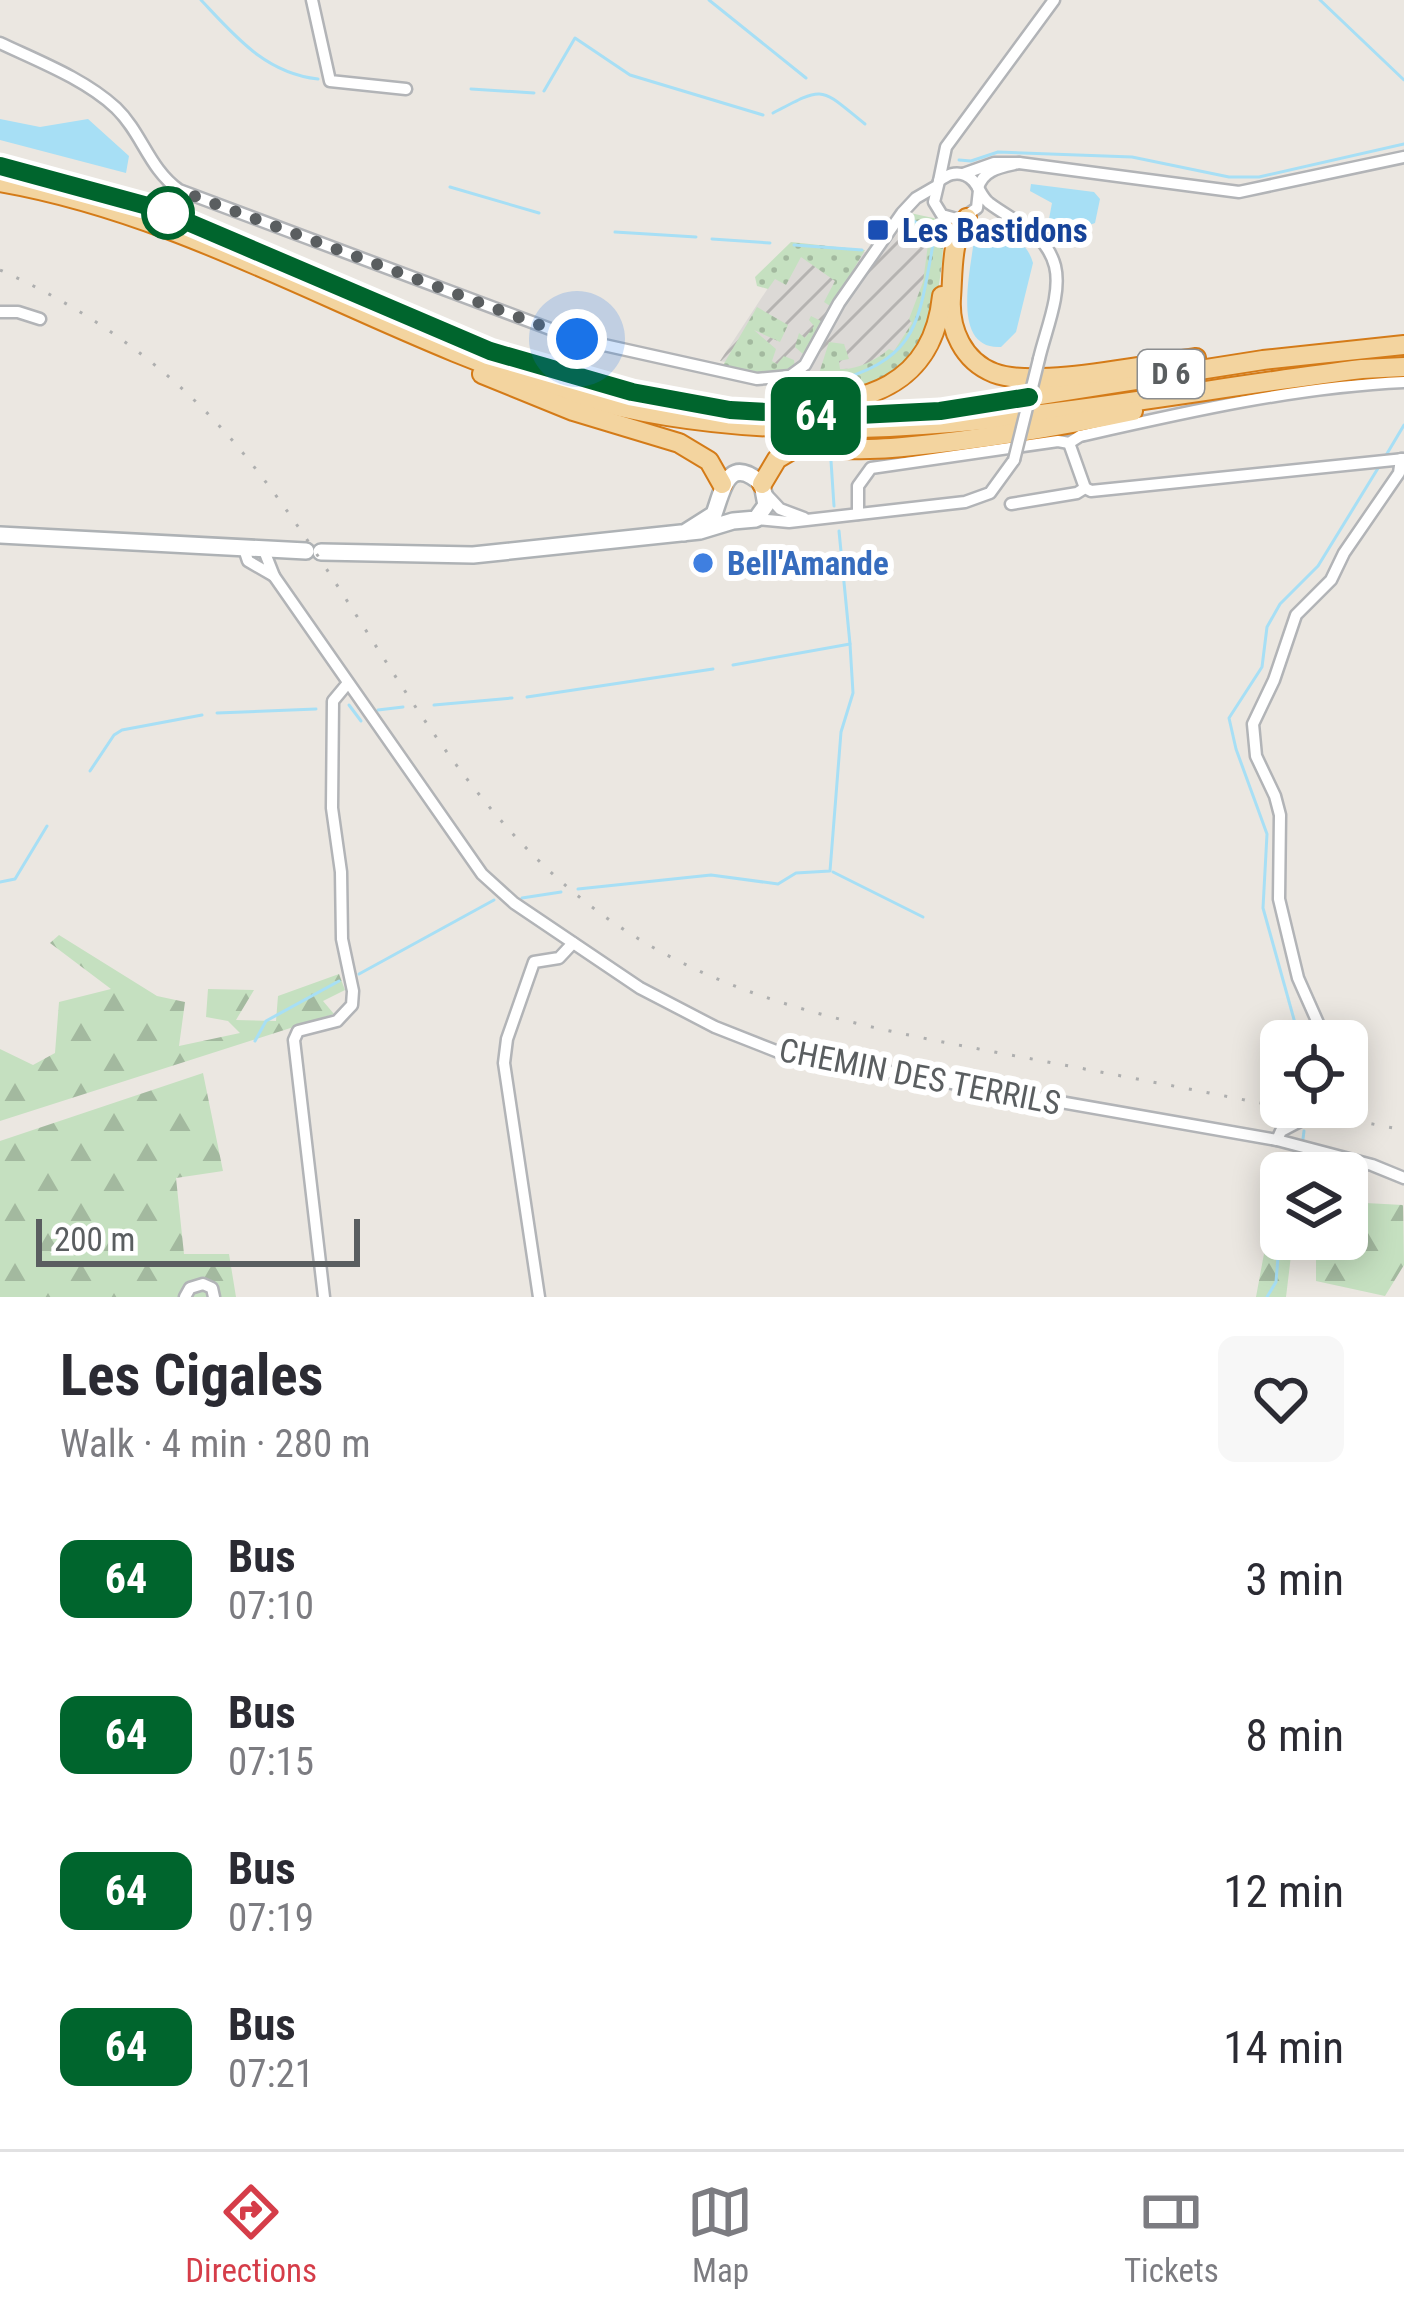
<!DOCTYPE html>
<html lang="en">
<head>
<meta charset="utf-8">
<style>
	:root { --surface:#fff; --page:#f7f7f7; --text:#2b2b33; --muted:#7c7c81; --line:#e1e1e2; --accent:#d53d49 }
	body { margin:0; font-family:"Roboto Condensed",sans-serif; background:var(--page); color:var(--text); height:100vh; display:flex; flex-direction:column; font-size:45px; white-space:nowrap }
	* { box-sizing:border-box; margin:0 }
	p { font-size:39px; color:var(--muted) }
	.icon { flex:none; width:66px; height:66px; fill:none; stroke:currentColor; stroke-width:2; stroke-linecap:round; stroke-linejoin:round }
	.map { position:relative; height:1297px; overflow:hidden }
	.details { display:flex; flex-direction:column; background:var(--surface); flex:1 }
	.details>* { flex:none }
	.badge { padding:0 24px; border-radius:18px; font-size:42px; line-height:78px }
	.controls { position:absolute; left:1260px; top:1020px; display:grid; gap:24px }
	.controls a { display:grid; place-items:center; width:108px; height:108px; border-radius:18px; background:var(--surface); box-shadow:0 6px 30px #0003; font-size:60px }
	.scale { position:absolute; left:36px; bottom:30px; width:324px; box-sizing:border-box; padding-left:12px; border:6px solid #5a5e60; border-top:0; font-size:33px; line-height:42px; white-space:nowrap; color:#5a5e60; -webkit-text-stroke:9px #fff; paint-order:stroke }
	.you { position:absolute; width:60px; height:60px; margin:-30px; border:9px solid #fff; border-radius:50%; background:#1a73e8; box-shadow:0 0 0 18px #1a73e833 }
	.map>.badge { position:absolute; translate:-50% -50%; box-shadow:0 0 0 6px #fff }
	.round { display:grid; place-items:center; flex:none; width:126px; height:126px; border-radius:18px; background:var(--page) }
	.summary { display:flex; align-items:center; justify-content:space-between; height:204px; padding:0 60px }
	h1 { font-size:57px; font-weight:700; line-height:90px }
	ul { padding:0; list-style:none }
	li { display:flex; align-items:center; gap:36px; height:156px; padding:0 60px }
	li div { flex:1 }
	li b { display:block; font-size:45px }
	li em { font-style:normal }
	li .badge { min-width:132px; font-weight:700; text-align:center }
	.tab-bar { display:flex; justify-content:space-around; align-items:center; height:168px; border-top:3px solid var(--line); background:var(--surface); font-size:33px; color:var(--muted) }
	.tab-bar a { display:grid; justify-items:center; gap:6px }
	.tab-bar .selected { color:var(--accent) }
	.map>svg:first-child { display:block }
</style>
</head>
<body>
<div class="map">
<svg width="1404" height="1297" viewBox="0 0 1404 1297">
	<defs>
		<pattern id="industrial-furrows" width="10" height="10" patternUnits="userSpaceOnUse" patternTransform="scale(3)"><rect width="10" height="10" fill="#dcd9d6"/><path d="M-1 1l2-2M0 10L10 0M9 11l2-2" fill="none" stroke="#b5b3b1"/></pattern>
		<pattern id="grass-dots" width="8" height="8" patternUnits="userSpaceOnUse" patternTransform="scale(3)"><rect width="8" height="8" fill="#c5e0c0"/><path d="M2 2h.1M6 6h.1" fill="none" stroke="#a3b99f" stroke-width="1.8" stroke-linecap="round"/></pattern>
		<pattern id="forest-firs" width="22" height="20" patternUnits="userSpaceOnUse" patternTransform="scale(3)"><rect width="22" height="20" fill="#c5e0c0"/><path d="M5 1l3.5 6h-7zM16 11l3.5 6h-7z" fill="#a3b99f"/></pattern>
	</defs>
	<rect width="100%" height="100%" fill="#ebe7e1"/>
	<path fill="url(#industrial-furrows)" d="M 910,216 L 940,228 L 918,338 L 880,376 L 822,387 L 789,367 L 758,369 L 720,361 L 795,247 L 883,253 Z"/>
	<g fill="url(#grass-dots)">
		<path d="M 910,213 L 938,219 L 944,229 C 941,322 920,387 817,395 L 815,386 L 829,342 L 844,344 L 849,359 L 839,361 L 840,369 C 856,370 875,361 889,349 L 894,351 L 912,323 L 909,319 L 923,282 L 929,237 L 903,232 L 903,222 Z"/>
		<path d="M 791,242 L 865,250 L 803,354 L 795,347 L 799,333 L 805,338 L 814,326 L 809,320 L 811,316 L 821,321 L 830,306 L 824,302 L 835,281 L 801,257 L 786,285 L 775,279 L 768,289 L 757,286 L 755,277 Z"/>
		<path d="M 757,307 L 788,325 L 780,342 L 754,330 L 776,349 L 772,361 L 777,364 L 784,356 L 794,360 L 795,368 C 771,380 748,372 722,367 Z"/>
	</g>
	<g fill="url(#forest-firs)">
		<path d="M 59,935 L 157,996 L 185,1002 L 179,1046 L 240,1033 L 228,1021 L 206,1017 L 208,989 L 254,990 L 236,1020 L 276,1021 L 278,996 L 339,974 L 345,990 L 323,1001 L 334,1014 L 0,1121 L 0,1049 L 33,1065 L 55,1053 L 59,1002 L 111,989 L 50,943 Z"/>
		<path d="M 203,1073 L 223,1171 L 176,1178 L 184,1254 L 229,1254 L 236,1297 L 0,1297 L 0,1141 Z"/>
		<path d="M 1281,1184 L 1281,1239 L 1293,1239 L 1286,1297 L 1256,1297 L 1273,1205 Z"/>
		<path d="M 1347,1202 L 1403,1205 L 1404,1265 L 1385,1296 L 1316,1281 L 1316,1239 L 1347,1239 Z"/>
	</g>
	<g fill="#a7dff5">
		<path d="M 0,119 L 40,127 L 88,119 L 129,156 L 126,173 L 0,140 Z"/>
		<path d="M 1031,184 L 1094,192 L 1100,199 L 1095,223 L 1084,227 L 1049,219 L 1052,203 L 1030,191 Z"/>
		<path d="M 982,233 C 1006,234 1026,238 1033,263 L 1016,332 L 1001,347 C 950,350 971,270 974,239 Z"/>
	</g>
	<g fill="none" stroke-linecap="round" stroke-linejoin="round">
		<g stroke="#a7dff5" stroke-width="3">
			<path d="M 201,0 C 235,36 265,73 318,79"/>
			<path d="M 709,0 L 806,78"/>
			<path d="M 1320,0 L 1404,80"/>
			<path d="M 471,89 L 534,93"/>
			<path d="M 544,91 L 575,38 L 630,75 L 763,115"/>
			<path d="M 773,113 C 826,85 819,87 865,124"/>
			<path d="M 959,160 L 971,161 L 998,152 L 1132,157 L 1229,177 L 1259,177 L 1404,144"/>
			<path d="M 450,187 L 539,213"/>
			<path d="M 615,232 L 696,237"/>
			<path d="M 712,239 L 770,243"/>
			<path d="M 794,245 L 862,250"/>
			<path d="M 828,383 C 923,359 918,320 935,234 L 914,221"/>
			<path d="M 1385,457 L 1404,425"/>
			<path d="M 831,461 L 834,506"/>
			<path d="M 733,665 L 850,644 L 839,531"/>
			<path d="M 527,697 L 713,669"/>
			<path d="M 349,705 L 361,721"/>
			<path d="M 434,705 L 512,698"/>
			<path d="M 378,710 L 403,707"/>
			<path d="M 217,713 L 316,709"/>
			<path d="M 90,771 L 114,735 L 122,730 L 202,715"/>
			<path d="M 833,872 L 923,917"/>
			<path d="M 0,882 L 15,879 L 47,826"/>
			<path d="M 578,889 L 711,875 L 778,884 L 796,873 L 830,871 L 841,732 L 853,693 L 850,644"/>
			<path d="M 522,898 L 561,892"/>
			<path d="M 359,974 L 494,900"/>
			<path d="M 255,1041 L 266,1021 L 339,981"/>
			<path d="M 1300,1041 L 1263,908 L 1267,834 L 1236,749 L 1229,718 L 1262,667 L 1267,627 L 1280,604 L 1318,566 L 1380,465"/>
			<path d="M 1303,1139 L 1304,1131"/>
			<path d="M 1301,1152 L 1303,1173"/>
			<path d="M 1267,1297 L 1276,1282 L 1281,1220"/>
		</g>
		<g stroke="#b2b4b7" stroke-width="15">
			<g id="minor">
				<path d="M 312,0 L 330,81 L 406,89"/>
				<path d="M 0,43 C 38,61 85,79 116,108 C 142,133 149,169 179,190 L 577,339 L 757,379 L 790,376 L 805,365 L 839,303 L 902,213 L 916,198 L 935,187"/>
				<path d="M 1019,163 L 1239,192 L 1404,157"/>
				<path d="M 963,174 L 994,163 L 1019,163 C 1002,167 983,169 978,188"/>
				<path d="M 939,181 L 946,147 L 1054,0"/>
				<path d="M 979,190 L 977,208 L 960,220 L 942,215 L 934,202 L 939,181 C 947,175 955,171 965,175 C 978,180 979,195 989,203 C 1014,222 1046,232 1055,266 C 1062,294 1045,332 1039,359"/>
				<path d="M 0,312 L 18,312 L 40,319"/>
				<path d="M 1069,443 L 1085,488"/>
				<path d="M 766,494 L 780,509 L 804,518"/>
				<path d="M 1011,504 L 1077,493 L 1085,488 L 1091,491 L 1404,459"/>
				<path d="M 858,514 L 858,486 L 871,468 L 1058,441 L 1069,443 L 1080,436 C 1186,412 1295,387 1404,382"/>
				<path d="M 756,519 L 789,522 L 965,502 L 990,493 L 1014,460"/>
				<path d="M 243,546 L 248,561 L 274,576 L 263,548"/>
				<path d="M 274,576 L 482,874 L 514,903 L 640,988 L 715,1027 L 781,1053 L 1277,1140 L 1372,1165 L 1404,1178"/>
				<path d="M 1326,1041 L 1298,978 L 1279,899 L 1280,815 L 1275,796 L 1256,756 L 1253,724 L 1274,680 L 1296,615 L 1331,580 L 1344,553 L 1399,473 L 1401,459"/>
				<path d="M 1277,1140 L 1281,1131 L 1300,1121 L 1304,1115"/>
				<path d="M 185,1297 L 190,1288 L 203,1284 L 212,1288 L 214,1297"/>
				<path d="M 324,1297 L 294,1040 L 298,1031 L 337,1021 L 352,1005 L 353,991 L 342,939 L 341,872 L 332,808 L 333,701 L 348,683"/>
				<path d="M 539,1297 L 504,1063 L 507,1039 L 534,962 L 559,958 L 573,943"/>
			</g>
		</g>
		<g stroke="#aeb2b5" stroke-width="20">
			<g id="secondary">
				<path d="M 0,535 L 306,551"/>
				<path d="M 321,552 L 473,555 L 700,531 L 733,521 L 756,519 L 766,505 L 762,484 C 728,454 723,489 714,514 L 684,533"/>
			</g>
		</g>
		<g stroke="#d47b18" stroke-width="22">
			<g id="trunk">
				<path d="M 0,166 L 155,208 L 525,364 L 632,392 L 730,409 L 839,416 L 940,411 L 1263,360 L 1404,345"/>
				<path d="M 0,182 C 203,217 381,338 578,396 C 828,469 1108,400 1362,369 L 1404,367"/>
				<path d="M 967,218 C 951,239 953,272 951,298 C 949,329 963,361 994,373 C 1036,389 1149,364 1196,358"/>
				<path d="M 482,374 L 573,411 L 679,443 L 709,461 L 722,484"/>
				<path d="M 783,403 C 863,407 933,386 942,296"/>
				<path d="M 762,484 L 777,459 L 792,450 C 829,448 866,451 903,447 C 981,440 1057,427 1133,411"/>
			</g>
		</g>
		<use href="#minor" stroke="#fff" stroke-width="10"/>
		<use href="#secondary" stroke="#fff" stroke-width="15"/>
		<use href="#trunk" stroke="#f3d49f" stroke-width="18"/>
		<g stroke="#aeafaf" stroke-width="3" stroke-dasharray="3 15" stroke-linecap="butt">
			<path d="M 0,270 C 92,311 173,370 238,447 C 360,593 432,779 583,900 C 707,999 854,1025 1005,1054 C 1097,1071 1189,1089 1281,1107"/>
			<path d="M 1283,1107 L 1404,1130"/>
		</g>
		<g stroke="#b2b4b7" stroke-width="15" stroke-linecap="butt">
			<path id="minor-bridge" d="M 1014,460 L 1039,359"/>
		</g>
		<use href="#minor-bridge" stroke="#fff" stroke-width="10"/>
	</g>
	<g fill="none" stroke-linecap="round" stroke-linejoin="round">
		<g stroke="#fff" stroke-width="27">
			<path id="line" d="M 0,166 L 155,208 L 490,351 L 632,392 L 730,410 L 839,416 L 940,411 L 1029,397"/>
		</g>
		<use href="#line" stroke="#00652d" stroke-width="18"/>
		<path stroke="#5a5e60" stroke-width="12" stroke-dasharray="0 21.6" d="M 168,213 L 178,190 L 577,339"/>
	</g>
	<circle fill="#fff" stroke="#00652d" stroke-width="6" cx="168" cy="213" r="24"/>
	<rect fill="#1a4fb4" stroke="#fff" stroke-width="4.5" x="866" y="218" width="24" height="24" rx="6"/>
	<circle fill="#3f7fe0" stroke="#fff" stroke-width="4.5" cx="703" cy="563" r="12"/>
	<g text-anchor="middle" stroke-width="12" stroke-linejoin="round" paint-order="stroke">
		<rect fill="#fff" stroke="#8c8e90" stroke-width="3" x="1138" y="350" width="66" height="48" rx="9"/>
		<g font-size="30" font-weight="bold" fill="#5a5e60">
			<text x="1171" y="384">D 6</text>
		</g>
		<g font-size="33" font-weight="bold" fill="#164399" stroke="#fff" text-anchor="start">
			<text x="902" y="242">Les Bastidons</text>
		</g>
		<g font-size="33" font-weight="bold" fill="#366cbe" stroke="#fff" text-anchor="start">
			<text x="727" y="575">Bell'Amande</text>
		</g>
		<g font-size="33" fill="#5a5e60" stroke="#fff">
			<text transform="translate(920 1076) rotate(11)" y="12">CHEMIN DES TERRILS</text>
		</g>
	</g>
</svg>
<div class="controls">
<a><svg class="icon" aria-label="locate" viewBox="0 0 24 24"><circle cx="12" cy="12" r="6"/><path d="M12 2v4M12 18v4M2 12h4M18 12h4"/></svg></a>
<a><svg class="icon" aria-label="layers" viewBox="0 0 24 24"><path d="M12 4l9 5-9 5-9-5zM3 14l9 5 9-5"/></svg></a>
</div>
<div class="scale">200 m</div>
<div class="you" style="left:577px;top:339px"></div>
<b class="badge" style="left:816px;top:416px;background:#00652d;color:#fff">64</b>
</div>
<section class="details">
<div class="summary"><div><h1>Les Cigales</h1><p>Walk · 4 min · 280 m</p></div><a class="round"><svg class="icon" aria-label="heart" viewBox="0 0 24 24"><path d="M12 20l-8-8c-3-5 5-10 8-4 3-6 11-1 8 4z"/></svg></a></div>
<ul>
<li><span class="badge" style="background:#00652d;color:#fff">64</span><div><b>Bus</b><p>07:10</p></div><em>3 min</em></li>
<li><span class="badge" style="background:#00652d;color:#fff">64</span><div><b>Bus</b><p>07:15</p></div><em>8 min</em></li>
<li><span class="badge" style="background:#00652d;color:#fff">64</span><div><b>Bus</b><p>07:19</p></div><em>12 min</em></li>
<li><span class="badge" style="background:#00652d;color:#fff">64</span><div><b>Bus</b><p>07:21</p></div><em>14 min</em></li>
</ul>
</section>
<nav class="tab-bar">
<a class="selected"><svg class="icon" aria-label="directions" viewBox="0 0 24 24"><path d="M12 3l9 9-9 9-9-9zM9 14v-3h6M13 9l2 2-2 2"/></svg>Directions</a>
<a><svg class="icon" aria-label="map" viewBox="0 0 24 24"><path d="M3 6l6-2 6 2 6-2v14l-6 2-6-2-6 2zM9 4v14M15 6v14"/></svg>Map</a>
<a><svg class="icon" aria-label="tickets" viewBox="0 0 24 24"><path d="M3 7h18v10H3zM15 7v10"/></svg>Tickets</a>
</nav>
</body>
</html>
